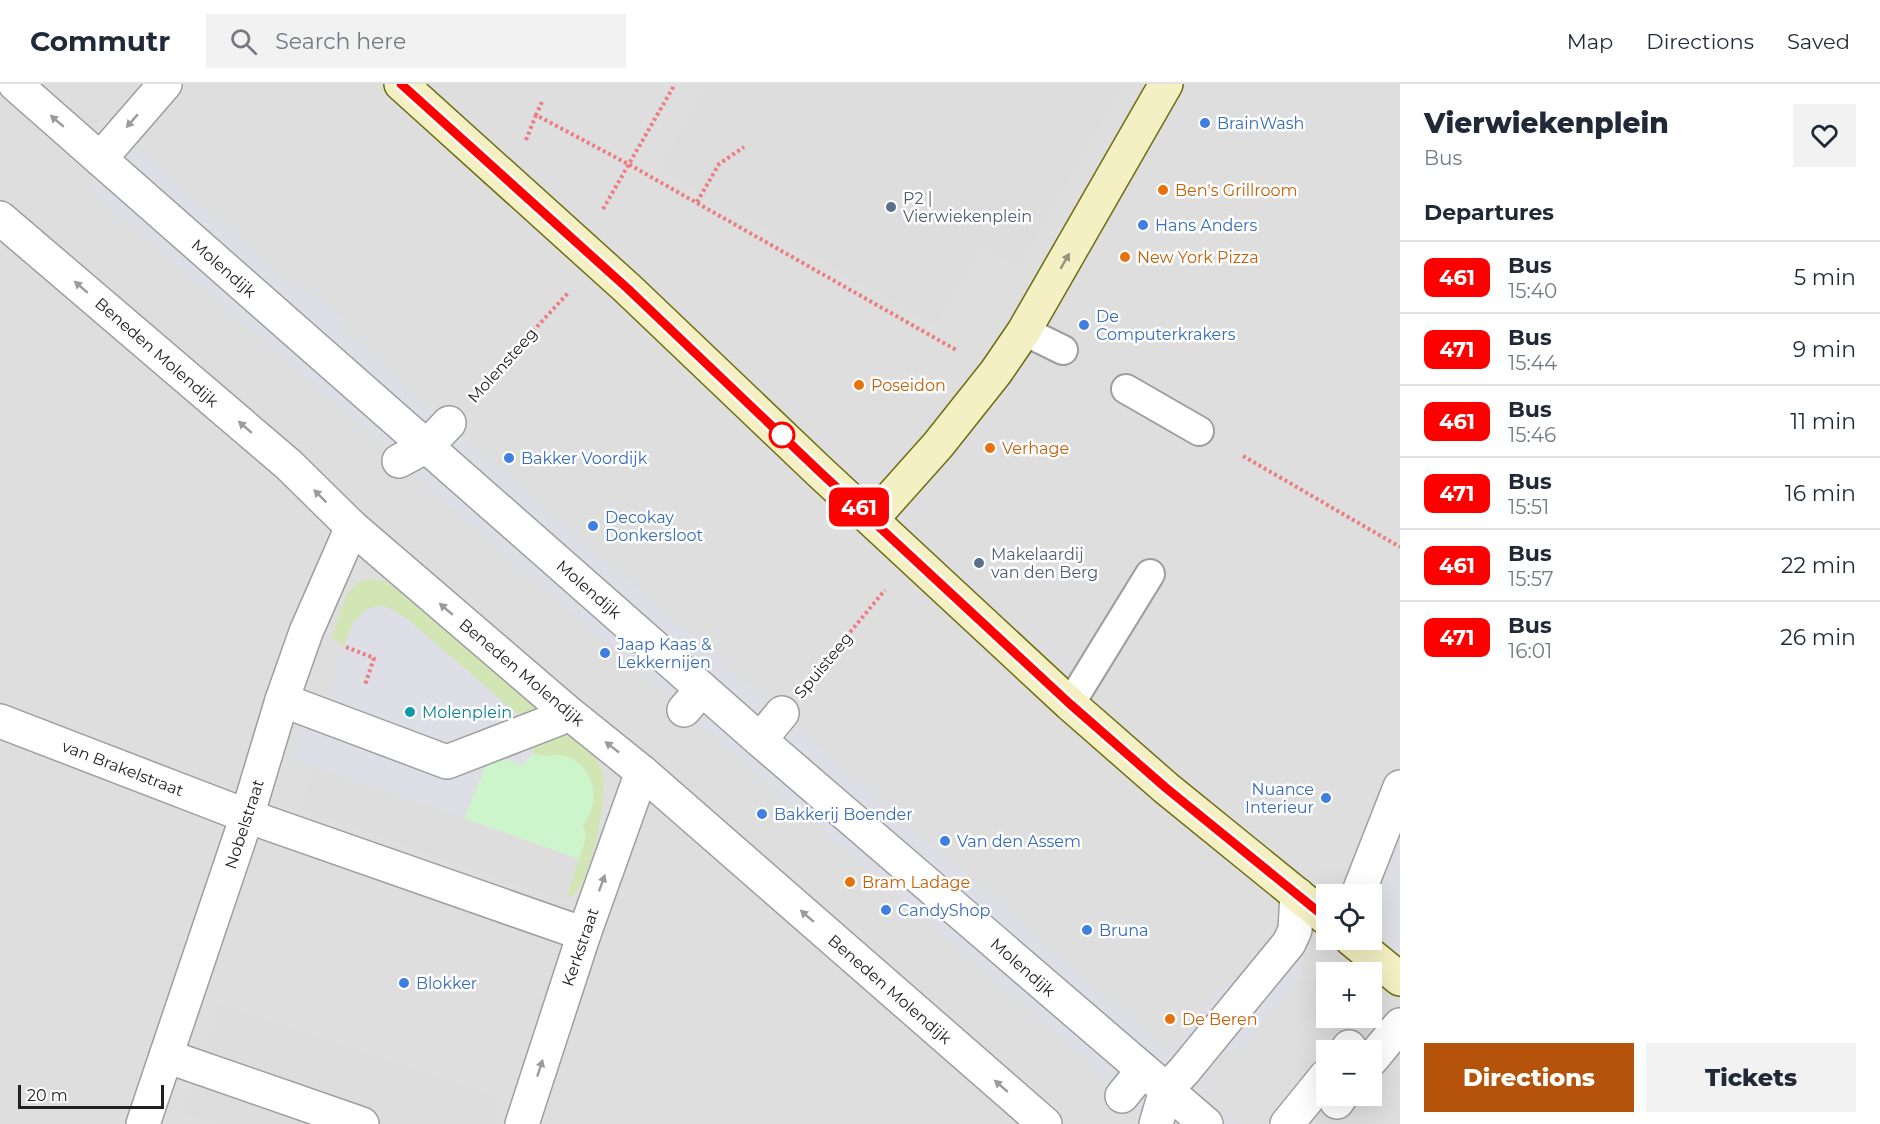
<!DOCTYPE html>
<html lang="en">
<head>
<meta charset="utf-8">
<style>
	:root { --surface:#fff; --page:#f2f2f3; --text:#1f2937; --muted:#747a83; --line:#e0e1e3; --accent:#b45309 }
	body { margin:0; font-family:Montserrat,sans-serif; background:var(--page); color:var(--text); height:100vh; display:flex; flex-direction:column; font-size:22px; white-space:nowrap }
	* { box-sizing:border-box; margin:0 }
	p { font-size:20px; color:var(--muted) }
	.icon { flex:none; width:33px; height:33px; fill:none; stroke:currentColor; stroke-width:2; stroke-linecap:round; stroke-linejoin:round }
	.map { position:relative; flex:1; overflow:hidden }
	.drawer { display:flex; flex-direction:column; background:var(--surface); width:480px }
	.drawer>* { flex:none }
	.badge { padding:0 12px; border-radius:9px; font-size:21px; line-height:39px }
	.buttons { position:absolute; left:1316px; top:800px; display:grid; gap:12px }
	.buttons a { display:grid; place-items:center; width:66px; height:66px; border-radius:0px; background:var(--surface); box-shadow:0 6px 24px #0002; font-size:30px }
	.scale { position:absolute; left:18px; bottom:15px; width:146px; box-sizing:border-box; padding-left:6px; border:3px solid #212121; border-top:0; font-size:16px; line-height:21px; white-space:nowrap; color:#212121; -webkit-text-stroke:4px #fff; paint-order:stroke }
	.map>.badge { position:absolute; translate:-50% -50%; box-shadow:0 0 0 3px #fff }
	h2 { padding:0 24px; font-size:22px; line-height:54px }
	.round { display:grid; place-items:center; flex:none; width:63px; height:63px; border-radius:0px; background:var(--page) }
	.summary { display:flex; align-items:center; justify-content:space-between; height:102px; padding:0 24px }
	h1 { font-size:28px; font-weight:800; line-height:45px }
	.cta { display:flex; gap:12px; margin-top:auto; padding:12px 24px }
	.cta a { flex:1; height:69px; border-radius:0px; background:var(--accent); color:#fff; font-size:24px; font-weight:800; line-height:69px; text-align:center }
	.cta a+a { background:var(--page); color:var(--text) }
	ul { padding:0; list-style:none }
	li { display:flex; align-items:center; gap:18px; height:72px; padding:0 24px; border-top:2px solid var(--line) }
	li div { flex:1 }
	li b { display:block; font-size:22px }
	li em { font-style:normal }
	li .badge { min-width:66px; font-weight:700; text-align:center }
	header { display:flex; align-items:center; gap:36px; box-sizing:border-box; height:84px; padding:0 30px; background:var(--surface); border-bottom:2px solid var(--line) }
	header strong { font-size:28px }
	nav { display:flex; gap:33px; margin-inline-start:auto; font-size:21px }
	.search { width:420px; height:54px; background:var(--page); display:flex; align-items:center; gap:15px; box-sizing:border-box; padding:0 21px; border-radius:0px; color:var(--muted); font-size:22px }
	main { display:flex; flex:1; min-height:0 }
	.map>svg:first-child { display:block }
</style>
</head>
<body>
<header>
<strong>Commutr</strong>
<div class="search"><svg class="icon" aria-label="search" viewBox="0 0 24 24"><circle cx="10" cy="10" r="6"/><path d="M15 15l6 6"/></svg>Search here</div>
<nav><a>Map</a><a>Directions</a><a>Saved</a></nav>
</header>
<main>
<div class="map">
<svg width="1400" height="1040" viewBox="0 0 1400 1040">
	<rect width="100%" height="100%" fill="#f0ede9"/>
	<path fill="#dfdede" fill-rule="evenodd" d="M 0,0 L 1400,0 L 1400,1040 L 0,1040 ZM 1326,810 L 1371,810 L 1371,855 L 1326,855 ZM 1326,888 L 1371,888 L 1371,933 L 1326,933 ZM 1326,966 L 1371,966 L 1371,1011 L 1326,1011 Z"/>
	<g fill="#d2e5b4">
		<path d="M 369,495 L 384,497 L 409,512 L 539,625 L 526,633 L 515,628 L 407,535 L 389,524 L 381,522 L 373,523 L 359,532 L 353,539 L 344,562 L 332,554 C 339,534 344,498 369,495 Z"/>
		<path d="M 565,649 L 569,649 C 582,660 597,671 602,688 C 609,711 591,797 573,812 L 567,811 L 586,753 L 583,741 L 589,734 L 560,671 L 544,673 L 533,669 L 534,662 Z"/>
	</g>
	<path fill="#cdf5cb" d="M 533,669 C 549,675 553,669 565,672 C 594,680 602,719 583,741 L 586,753 L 579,775 L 464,734 L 484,686 L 492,677 L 501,674 L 522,681 Z"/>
	<g fill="#ddd">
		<path d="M 706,0 L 1124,0 L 1019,185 L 984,163 L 935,242 L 658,84 Z"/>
		<path d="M 314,682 L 579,775 L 565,817 L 299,725 Z"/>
		<path d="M 219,920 L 503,1015 L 495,1040 L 214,1040 L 181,1029 Z"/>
	</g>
	<g fill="#dddee6">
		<path d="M 129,56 L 291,199 L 294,196 L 319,218 L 322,215 L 348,238 L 343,245 L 472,360 L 1171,968 L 1231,892 L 1238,897 L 1272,853 L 1306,886 L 1240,965 L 1227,967 L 1196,1004 L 1239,1040 L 1189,1040 L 1180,1038 L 1174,1040 L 1141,1040 L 1148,1033 L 1096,991 L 1092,982 L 1069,961 L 453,426 L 407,385 L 392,369 L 88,104 Z"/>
		<path d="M 381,522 L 389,524 L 407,535 L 515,628 L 569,649 L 565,649 L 534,662 L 533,669 L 522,681 L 505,674 L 488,680 L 480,694 L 464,734 L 290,674 L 311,614 L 325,618 L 353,539 L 367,525 Z"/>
		<path d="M 1400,756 L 1400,873 L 1388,860 L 1382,848 L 1378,831 L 1381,813 Z"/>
	</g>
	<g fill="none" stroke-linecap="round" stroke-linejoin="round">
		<g stroke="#9e9e9e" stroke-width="32">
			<g id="lane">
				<path d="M 1024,247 L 1063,266"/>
				<path d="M 1126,305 L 1199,347"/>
				<path d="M 1070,620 L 1150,490"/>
			</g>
		</g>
		<g stroke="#9e9e9e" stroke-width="36">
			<g id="street">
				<path d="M 15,0 L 760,656 L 1206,1040"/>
				<path d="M 100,75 L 165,0"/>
				<path d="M 0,134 L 289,381 L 352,443 L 565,626 L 642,688 L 1045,1040"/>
				<path d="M 399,377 L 427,362 L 449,339"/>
				<path d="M 282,616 L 447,678 L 558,635 L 565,626"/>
				<path d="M 684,626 L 702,605"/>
				<path d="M 0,637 L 247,732 L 584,850"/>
				<path d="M 760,656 L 782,629"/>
				<path d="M 1358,810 L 1400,703"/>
				<path d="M 1347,966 L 1349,963"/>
				<path d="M 166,972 L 362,1040"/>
				<path d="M 1371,976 L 1400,941"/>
				<path d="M 1122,1012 L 1143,986"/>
				<path d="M 1337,1018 L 1342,1011"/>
				<path d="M 143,1040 L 247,732 L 282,616 L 306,548 L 352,443"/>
				<path d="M 522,1040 L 584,850 L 642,688"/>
				<path d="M 1156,1040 L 1166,1006 L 1184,987 L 1289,859 L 1295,846 L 1297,810"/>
				<path d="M 1287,1040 L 1326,992"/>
			</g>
		</g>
		<g stroke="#6f6d10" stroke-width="36">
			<g id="secondary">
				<path d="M 401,0 L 627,204 L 820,388 L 1070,620 L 1166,704 L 1326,834"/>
				<path d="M 872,435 L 938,361 L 996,288 L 1024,247 L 1166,0"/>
				<path d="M 1351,855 L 1400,895"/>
			</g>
		</g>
		<g stroke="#ec7d81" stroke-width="4" stroke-dasharray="3 3" stroke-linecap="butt">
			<path d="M 542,18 L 536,31 L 630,81 L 958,267"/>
			<path d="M 526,56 L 536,31"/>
			<path d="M 697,118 L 719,80 L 744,63"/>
			<path d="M 603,125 L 675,0"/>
			<path d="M 476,309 L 568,209"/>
			<path d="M 1243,372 L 1400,463"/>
			<path d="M 346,563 L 374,574 L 365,601"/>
			<path d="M 808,599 L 885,506"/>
		</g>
		<use href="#lane" stroke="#fff" stroke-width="28"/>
		<use href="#street" stroke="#fff" stroke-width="33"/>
		<use href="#secondary" stroke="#f4f0c3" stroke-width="33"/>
	</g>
	<defs><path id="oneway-solid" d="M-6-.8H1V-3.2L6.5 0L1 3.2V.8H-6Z" transform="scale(1.5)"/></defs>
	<g fill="#9b9b9b">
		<use href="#oneway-solid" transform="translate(57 37) rotate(-139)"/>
		<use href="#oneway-solid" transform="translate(132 37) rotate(131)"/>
		<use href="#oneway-solid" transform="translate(81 203) rotate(-139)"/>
		<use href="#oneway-solid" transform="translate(245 343) rotate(-139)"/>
		<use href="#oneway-solid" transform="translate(320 412) rotate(-135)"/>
		<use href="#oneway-solid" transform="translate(446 525) rotate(-139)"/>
		<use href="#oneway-solid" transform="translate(612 663) rotate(-142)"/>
		<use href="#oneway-solid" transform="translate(602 799) rotate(-70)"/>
		<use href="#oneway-solid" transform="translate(807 832) rotate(-139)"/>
		<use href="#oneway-solid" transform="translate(540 984) rotate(-72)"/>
		<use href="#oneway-solid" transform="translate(1001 1002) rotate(-139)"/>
	</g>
	<use fill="#95937a" href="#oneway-solid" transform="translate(1065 177) rotate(-60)"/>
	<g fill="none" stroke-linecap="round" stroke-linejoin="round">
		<g stroke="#fff" stroke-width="14">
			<path id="line" d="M 401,0 L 627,204 L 820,388 L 1070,620 L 1166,704 L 1326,834"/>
		</g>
		<use href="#line" stroke="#f00" stroke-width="9"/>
	</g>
	<g fill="#3f7fe0" stroke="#fff" stroke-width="2">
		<circle cx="1205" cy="39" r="6"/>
		<circle cx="1143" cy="141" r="6"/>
		<circle cx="1084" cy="241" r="6"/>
		<circle cx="509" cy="374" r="6"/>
		<circle cx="593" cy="442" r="6"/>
		<circle cx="605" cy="569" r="6"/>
		<circle cx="1326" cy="714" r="6"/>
		<circle cx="762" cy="730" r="6"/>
		<circle cx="945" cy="757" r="6"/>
		<circle cx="886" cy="826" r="6"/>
		<circle cx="1087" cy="846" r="6"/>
		<circle cx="404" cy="899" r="6"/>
	</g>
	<g fill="#e8710a" stroke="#fff" stroke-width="2">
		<circle cx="1163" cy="106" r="6"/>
		<circle cx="1125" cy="173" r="6"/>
		<circle cx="859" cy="301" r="6"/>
		<circle cx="990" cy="364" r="6"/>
		<circle cx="850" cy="798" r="6"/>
		<circle cx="1170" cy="935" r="6"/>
	</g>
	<g fill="#5c6f8a" stroke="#fff" stroke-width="2">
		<circle cx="891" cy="123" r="6"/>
		<circle cx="979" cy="479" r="6"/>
	</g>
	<circle fill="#fff" stroke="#f00" stroke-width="3" cx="782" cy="351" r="12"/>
	<circle fill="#0f9aa8" stroke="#fff" stroke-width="2" cx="410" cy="628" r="6"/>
	<g text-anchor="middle" stroke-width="5" stroke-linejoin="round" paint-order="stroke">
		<g font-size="16" fill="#366cbe" stroke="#fff" text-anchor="start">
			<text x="1217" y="45">BrainWash</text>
			<text x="1155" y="147">Hans Anders</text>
			<text x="1096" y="238">De<tspan x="1096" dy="18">Computerkrakers</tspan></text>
			<text x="521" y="380">Bakker Voordijk</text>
			<text x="605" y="439">Decokay<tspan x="605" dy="18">Donkersloot</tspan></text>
			<text x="617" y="566">Jaap Kaas &amp;<tspan x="617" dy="18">Lekkernijen</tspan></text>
			<text x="1314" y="711" text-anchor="end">Nuance<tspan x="1314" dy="18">Interieur</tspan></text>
			<text x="774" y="736">Bakkerij Boender</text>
			<text x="957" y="763">Van den Assem</text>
			<text x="898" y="832">CandyShop</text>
			<text x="1099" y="852">Bruna</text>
			<text x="416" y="905">Blokker</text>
		</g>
		<g font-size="16" fill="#c56008" stroke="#fff" text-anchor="start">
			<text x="1175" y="112">Ben's Grillroom</text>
			<text x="1137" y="179">New York Pizza</text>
			<text x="871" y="307">Poseidon</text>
			<text x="1002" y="370">Verhage</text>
			<text x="862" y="804">Bram Ladage</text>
			<text x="1182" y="941">De Beren</text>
		</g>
		<g font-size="16" fill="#4e5e75" stroke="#fff" text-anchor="start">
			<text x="903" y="120">P2 |<tspan x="903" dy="18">Vierwiekenplein</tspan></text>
			<text x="991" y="476">Makelaardij<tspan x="991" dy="18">van den Berg</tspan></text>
		</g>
		<g font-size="16" fill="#212121" stroke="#fff">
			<text transform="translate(224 184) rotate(41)" y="6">Molendijk</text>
			<text transform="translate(157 268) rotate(41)" y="6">Beneden Molendijk</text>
			<text transform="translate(502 281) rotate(-48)" y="6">Molensteeg</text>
			<text transform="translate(589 505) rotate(41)" y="6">Molendijk</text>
			<text transform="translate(823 581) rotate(-50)" y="6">Spuisteeg</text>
			<text transform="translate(522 588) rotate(40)" y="6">Beneden Molendijk</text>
			<text transform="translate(123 684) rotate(21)" y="6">van Brakelstraat</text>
			<text transform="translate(244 740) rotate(-72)" y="6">Nobelstraat</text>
			<text transform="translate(580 863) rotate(-71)" y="6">Kerkstraat</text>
			<text transform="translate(1023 883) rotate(41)" y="6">Molendijk</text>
			<text transform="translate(890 905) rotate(41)" y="6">Beneden Molendijk</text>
		</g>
		<g font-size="16" fill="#0d838f" stroke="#fff" text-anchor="start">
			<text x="422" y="634">Molenplein</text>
		</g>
	</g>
</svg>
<div class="buttons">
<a><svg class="icon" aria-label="locate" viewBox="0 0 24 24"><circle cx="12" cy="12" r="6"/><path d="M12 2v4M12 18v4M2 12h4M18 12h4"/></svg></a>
<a>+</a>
<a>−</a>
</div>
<div class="scale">20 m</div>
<b class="badge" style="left:859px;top:423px;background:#f00;color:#fff">461</b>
</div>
<section class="drawer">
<div class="summary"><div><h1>Vierwiekenplein</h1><p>Bus</p></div><a class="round"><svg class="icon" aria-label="heart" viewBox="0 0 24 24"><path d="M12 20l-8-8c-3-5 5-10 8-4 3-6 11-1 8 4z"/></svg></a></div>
<h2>Departures</h2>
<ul>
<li><span class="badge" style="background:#f00;color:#fff">461</span><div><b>Bus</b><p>15:40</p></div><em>5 min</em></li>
<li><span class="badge" style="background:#f00;color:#fff">471</span><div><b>Bus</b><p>15:44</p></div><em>9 min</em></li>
<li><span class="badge" style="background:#f00;color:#fff">461</span><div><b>Bus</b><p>15:46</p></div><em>11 min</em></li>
<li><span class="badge" style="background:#f00;color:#fff">471</span><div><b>Bus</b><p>15:51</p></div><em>16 min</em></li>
<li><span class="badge" style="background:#f00;color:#fff">461</span><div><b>Bus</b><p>15:57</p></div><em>22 min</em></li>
<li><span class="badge" style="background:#f00;color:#fff">471</span><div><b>Bus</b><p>16:01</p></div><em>26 min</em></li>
</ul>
<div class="cta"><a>Directions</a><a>Tickets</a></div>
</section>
</main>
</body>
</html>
